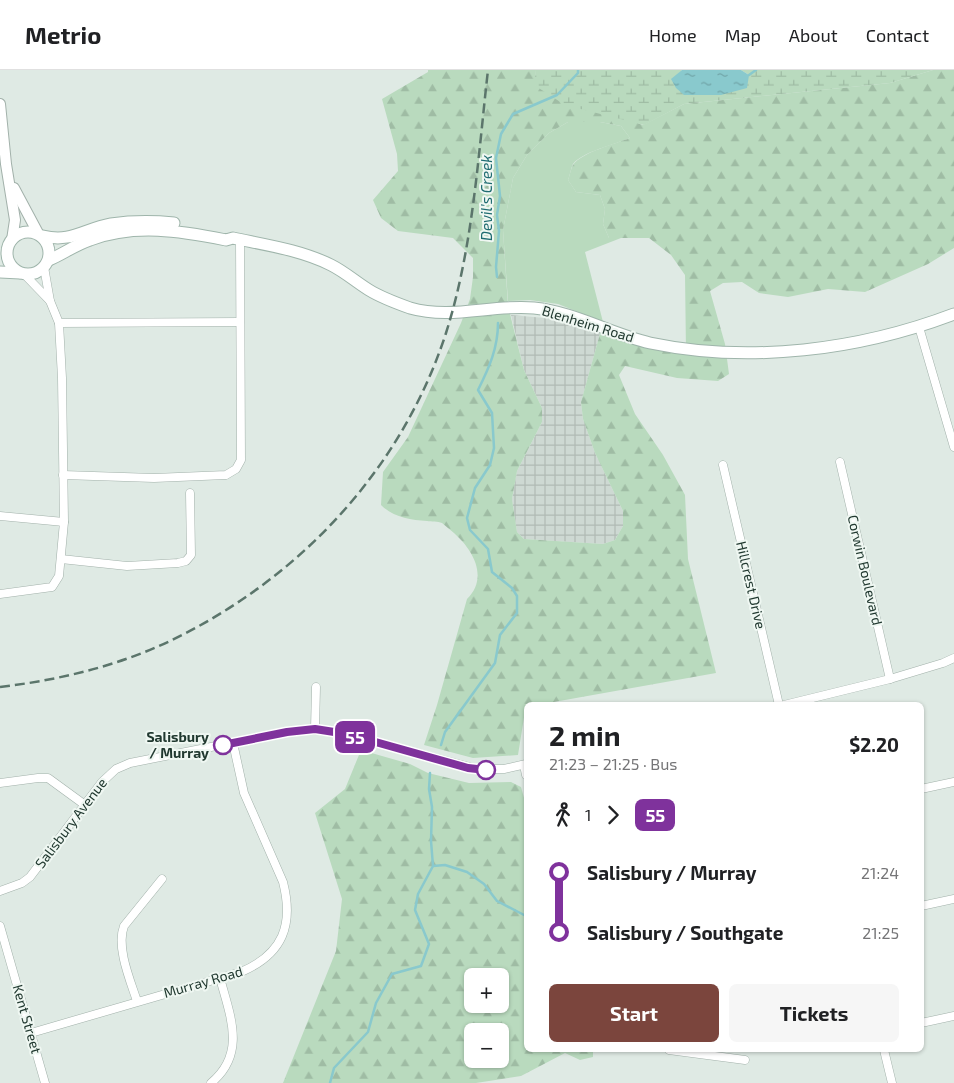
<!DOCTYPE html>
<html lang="en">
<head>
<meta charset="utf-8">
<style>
	:root { --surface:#fff; --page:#f6f6f6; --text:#202124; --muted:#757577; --line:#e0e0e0; --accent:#7b453d }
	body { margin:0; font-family:"Exo 2",sans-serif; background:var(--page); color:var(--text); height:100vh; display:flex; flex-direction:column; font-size:19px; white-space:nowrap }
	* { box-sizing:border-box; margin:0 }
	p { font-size:16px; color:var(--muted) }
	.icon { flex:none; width:28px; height:28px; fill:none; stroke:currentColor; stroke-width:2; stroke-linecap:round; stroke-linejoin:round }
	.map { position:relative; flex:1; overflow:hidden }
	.details { position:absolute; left:524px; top:632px; width:400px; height:350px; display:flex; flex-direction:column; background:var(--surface); border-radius:8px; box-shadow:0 1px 4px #0004 }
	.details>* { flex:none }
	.badge { padding:0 10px; border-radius:8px; font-size:18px; line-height:32px }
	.controls { position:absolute; left:464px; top:898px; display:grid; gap:10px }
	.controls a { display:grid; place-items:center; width:45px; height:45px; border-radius:8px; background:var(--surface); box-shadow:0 1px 4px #0004; font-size:25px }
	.map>.badge { position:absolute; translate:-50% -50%; box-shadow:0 0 0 2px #fff }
	.legs { display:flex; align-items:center; gap:8px; height:55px; padding:0 25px; font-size:16px }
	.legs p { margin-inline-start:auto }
	.head { display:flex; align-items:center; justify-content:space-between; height:85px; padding:0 25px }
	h1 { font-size:28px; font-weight:700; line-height:38px }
	.cta { display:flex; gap:10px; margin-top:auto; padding:10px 25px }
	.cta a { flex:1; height:58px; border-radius:8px; background:var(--accent); color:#fff; font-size:20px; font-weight:700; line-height:58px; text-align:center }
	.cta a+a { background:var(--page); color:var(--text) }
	ul { padding:0 25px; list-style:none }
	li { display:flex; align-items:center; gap:18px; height:60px; font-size:19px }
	li i { display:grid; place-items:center; width:8px; height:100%; margin:0 6px; background:currentColor }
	li i::after { content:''; width:12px; height:12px; margin:-6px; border:4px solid; border-radius:50%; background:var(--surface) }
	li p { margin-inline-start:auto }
	li:first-child i { background:linear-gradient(#0000 50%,currentColor 0) }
	li:last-child i { background:linear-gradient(currentColor 50%,#0000 0) }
	header { display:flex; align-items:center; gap:30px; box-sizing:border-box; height:70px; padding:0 25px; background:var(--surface); border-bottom:1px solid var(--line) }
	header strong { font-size:24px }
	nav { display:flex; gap:28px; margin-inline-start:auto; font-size:18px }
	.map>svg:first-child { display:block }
</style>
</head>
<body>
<header>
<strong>Metrio</strong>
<nav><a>Home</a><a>Map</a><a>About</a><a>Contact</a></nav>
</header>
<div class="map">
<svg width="954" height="1013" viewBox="0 0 954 1013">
	<defs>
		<pattern id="industrial-grid" width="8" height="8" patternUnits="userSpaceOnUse" patternTransform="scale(1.25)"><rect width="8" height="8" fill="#ced9d3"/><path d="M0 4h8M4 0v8" fill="none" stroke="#b1bbb5"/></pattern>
		<pattern id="forest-firs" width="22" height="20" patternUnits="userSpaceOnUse" patternTransform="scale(1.25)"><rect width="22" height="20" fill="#b9dabe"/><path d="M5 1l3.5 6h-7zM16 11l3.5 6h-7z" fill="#9fbca4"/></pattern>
		<pattern id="wetland-marsh" width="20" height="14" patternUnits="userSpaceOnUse" patternTransform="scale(1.25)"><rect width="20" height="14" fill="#b9dabe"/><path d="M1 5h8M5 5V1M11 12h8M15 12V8" fill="none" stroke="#9fbca4"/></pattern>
		<pattern id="water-ripples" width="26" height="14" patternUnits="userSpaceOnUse" patternTransform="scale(1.25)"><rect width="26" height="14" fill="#89c9cd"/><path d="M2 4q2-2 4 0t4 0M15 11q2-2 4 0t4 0" fill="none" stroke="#70a4a7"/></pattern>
	</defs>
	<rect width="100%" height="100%" fill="#dfeae4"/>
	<path fill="url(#industrial-grid)" d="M 511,245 L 556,249 L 601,260 L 581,332 L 583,349 L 595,383 L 623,441 L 623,456 L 615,470 L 603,474 L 524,469 L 517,462 L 512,429 L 517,401 L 542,352 L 542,338 L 524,300 Z"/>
	<path fill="#b9dabe" d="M 568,52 L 600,52 L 621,56 L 630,68 C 616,74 582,82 573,94 C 571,98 570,105 568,110 L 576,122 L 600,125 L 605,139 L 603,154 L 609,168 L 621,168 L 585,182 L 603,252 L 558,234 L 530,230 L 508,231 L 503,160 L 513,108 L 527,85 L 549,63 Z"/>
	<g fill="url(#forest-firs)" fill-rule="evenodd">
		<path d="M 428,0 L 536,0 L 535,15 L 643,55 L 684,34 L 890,13 L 933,0 L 954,0 L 954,178 L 928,194 L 865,222 L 828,219 L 788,227 L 759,223 L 742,212 L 723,213 L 710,221 L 725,274 L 729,304 L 718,311 L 677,308 L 625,296 L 619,305 L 635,344 L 663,385 L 685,425 L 688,489 L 716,603 L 537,635 L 526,635 L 518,685 L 473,688 L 424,675 L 437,635 L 467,529 C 489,507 473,480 454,463 C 450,460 446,456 442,453 C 438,451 431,452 427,451 C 410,450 393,447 381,435 L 383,402 L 408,367 L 461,253 L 470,229 L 473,207 L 473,188 L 453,168 L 398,161 L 381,148 L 373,130 L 398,101 L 397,84 L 382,29 L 428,2 ZM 568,52 L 600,52 L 621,56 L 630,68 C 615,74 582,82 573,95 C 571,98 570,105 568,110 L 576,122 L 600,125 L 605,139 L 603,154 L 609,168 L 649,168 L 671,185 L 685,205 L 686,282 L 601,260 L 581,332 L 583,349 L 595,383 L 623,441 L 623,456 L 615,470 L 603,474 L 524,469 L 517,462 L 512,429 L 517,401 L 542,352 L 542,338 L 524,300 L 508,236 L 503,160 L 513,108 L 527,85 L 549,63 Z"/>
		<path d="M 361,680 L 410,694 L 428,703 L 469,713 L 511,712 L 521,717 L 526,735 L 526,980 L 593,980 L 593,987 L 580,990 L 565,983 L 521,1006 L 476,1013 L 283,1013 L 336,881 L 342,829 L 315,743 L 345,719 ZM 472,906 L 500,906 L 500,934 L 472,934 ZM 472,961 L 500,961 L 500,989 L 472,989 Z"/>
	</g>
	<path fill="url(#wetland-marsh)" d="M 536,0 L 682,0 L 672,10 L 749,5 L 741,0 L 933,0 L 890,13 L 684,34 L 644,55 L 565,35 L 534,15 Z"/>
	<path fill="url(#water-ripples)" d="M 682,0 L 741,0 L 749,5 L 747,18 L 721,25 L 684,25 L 676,18 L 671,9 Z"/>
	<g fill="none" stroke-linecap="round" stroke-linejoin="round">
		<g stroke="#89c9cd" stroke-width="2.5">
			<path d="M 749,5 L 756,0"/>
			<path d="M 497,207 L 496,197 L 499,161 L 497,145 L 500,126 L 496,88 L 501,64 L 513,44 L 557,25 L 578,3 L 578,0"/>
			<path d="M 441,675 L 445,662 L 495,593 L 500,565 L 517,543 L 517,526 L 512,518 L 492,502 L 488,479 L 470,460 L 467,448 L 475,418 L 490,395 L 494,378 L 492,343 L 478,320 C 489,298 498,278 498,253"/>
			<path d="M 433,796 L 445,795 L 467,802 L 484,814 L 497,831 L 526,846"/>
			<path d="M 330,1013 L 334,998 L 368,962 L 376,933 L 392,904 L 421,896 L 429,874 L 415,840 L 418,824 L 433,796 L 431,771 L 432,737 L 429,719 L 430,703"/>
		</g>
		<g stroke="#a2b1aa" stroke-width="9">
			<g id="minor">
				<path d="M 44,197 L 50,231 L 59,253 L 240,252"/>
				<path d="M 24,204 L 50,231"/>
				<path d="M 919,257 L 954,377"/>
				<path d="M 840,392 L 890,609"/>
				<path d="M 723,395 L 779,635"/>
				<path d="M 63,405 L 154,408 L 226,405 L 236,399 L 241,390 L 240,170"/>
				<path d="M 0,446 L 64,452"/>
				<path d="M 61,489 L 127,496 L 178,493 L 186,491 L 191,485 L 190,423"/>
				<path d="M 0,524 L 52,517 L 59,506 L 64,452 L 62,308 L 59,253"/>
				<path d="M 784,635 L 890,609 L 943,593 L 954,588"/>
				<path d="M 315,659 L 316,617"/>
				<path d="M 524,695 L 526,705"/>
				<path d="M 0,713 L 38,708 L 48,708 L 85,735"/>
				<path d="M 921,719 L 954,712"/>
				<path d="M 0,821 L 22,813 L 30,807 L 102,712 L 116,699 L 130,693 L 287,662 C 308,658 326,660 347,665 L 477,699 L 504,699 L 526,694"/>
				<path d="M 921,836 L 954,829"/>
				<path d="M 0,856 L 45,1013"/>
				<path d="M 137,931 C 130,910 116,877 124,856 L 162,809"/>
				<path d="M 921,953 L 954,946"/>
				<path d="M 31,963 L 241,902 C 283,884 294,855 283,812 L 244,723 L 233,673"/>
				<path d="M 669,980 L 745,990"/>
				<path d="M 884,980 L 892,1013"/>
				<path d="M 211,1013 C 247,983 230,946 220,908"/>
			</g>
		</g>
		<g stroke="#a2b1aa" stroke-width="12">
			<g id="tertiary">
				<path d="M 0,34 L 6,94 L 15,150 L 12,170"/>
				<path d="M 14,118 L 38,163"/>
			</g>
		</g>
		<g stroke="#9fb5ab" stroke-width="13">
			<g id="secondary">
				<circle cx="28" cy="183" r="21"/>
				<path d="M 43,166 C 71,173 84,159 111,154 C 132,151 153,151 174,153"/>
				<path d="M 49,190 C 63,184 75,175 90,170 C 135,153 181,161 226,170 L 233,168 C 266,175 301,180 331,195 C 345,202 356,212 369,220 C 382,228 396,233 410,238 C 452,250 492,234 534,238 C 574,242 611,264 650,273 C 750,294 859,280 954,244"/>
				<path d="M 0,202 L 20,203"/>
			</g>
		</g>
		<use href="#minor" stroke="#fff" stroke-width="8"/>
		<use href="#tertiary" stroke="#fff" stroke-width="10"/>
		<use href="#secondary" stroke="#fff" stroke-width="11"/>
		<path stroke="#5b756b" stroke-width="2.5" stroke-dasharray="10 5" stroke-linecap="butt" d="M 0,617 C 59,610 118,596 172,570 C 300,508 402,399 446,263 C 473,178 478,87 488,0"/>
	</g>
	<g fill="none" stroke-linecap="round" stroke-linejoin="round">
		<g stroke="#fff" stroke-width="11">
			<path id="line-1" d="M 223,675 L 287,662 L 315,659 L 347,664 L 468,698 L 486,700"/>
		</g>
		<use href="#line-1" stroke="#7f329c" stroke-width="8"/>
	</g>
	<g fill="#fff" stroke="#7f329c" stroke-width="2.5">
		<circle cx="223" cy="675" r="9"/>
		<circle cx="486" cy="700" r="9"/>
	</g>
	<g text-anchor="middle" stroke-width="4" stroke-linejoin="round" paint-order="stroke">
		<g font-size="14" fill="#213930" stroke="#eff7f2">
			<text transform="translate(588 254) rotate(17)" y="5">Blenheim Road</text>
			<text transform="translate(865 500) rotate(77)" y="5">Corwin Boulevard</text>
			<text transform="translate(751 515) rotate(77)" y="5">Hillcrest Drive</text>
			<text transform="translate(71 753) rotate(-53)" y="5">Salisbury Avenue</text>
			<text transform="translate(203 912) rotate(-16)" y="5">Murray Road</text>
			<text transform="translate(27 949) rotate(74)" y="5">Kent Street</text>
		</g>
		<g font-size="14" font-weight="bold" fill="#213930" stroke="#eff7f2" text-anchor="end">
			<text x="209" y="672">Salisbury<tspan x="209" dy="16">/ Murray</tspan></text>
		</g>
		<g font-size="15" font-style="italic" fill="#1f6c71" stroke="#eff7f2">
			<text transform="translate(487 128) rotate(-90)" y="5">Devil's Creek</text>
		</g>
	</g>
</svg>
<div class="controls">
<a>+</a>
<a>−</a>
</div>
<b class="badge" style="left:355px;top:667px;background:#7f329c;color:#fff">55</b>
<section class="details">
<div class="head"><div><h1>2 min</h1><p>21:23 – 21:25 · Bus</p></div><b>$2.20</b></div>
<div class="legs"><svg class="icon" aria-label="walk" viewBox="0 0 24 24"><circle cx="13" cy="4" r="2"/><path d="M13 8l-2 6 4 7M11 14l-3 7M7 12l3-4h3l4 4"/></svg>1<svg class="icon" aria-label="forward" viewBox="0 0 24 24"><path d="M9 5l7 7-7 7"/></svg><b class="badge" style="background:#7f329c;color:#fff">55</b></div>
<ul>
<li><i style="color:#7f329c"></i><b>Salisbury / Murray</b><p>21:24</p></li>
<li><i style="color:#7f329c"></i><b>Salisbury / Southgate</b><p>21:25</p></li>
</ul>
<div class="cta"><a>Start</a><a>Tickets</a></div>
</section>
</div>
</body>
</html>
